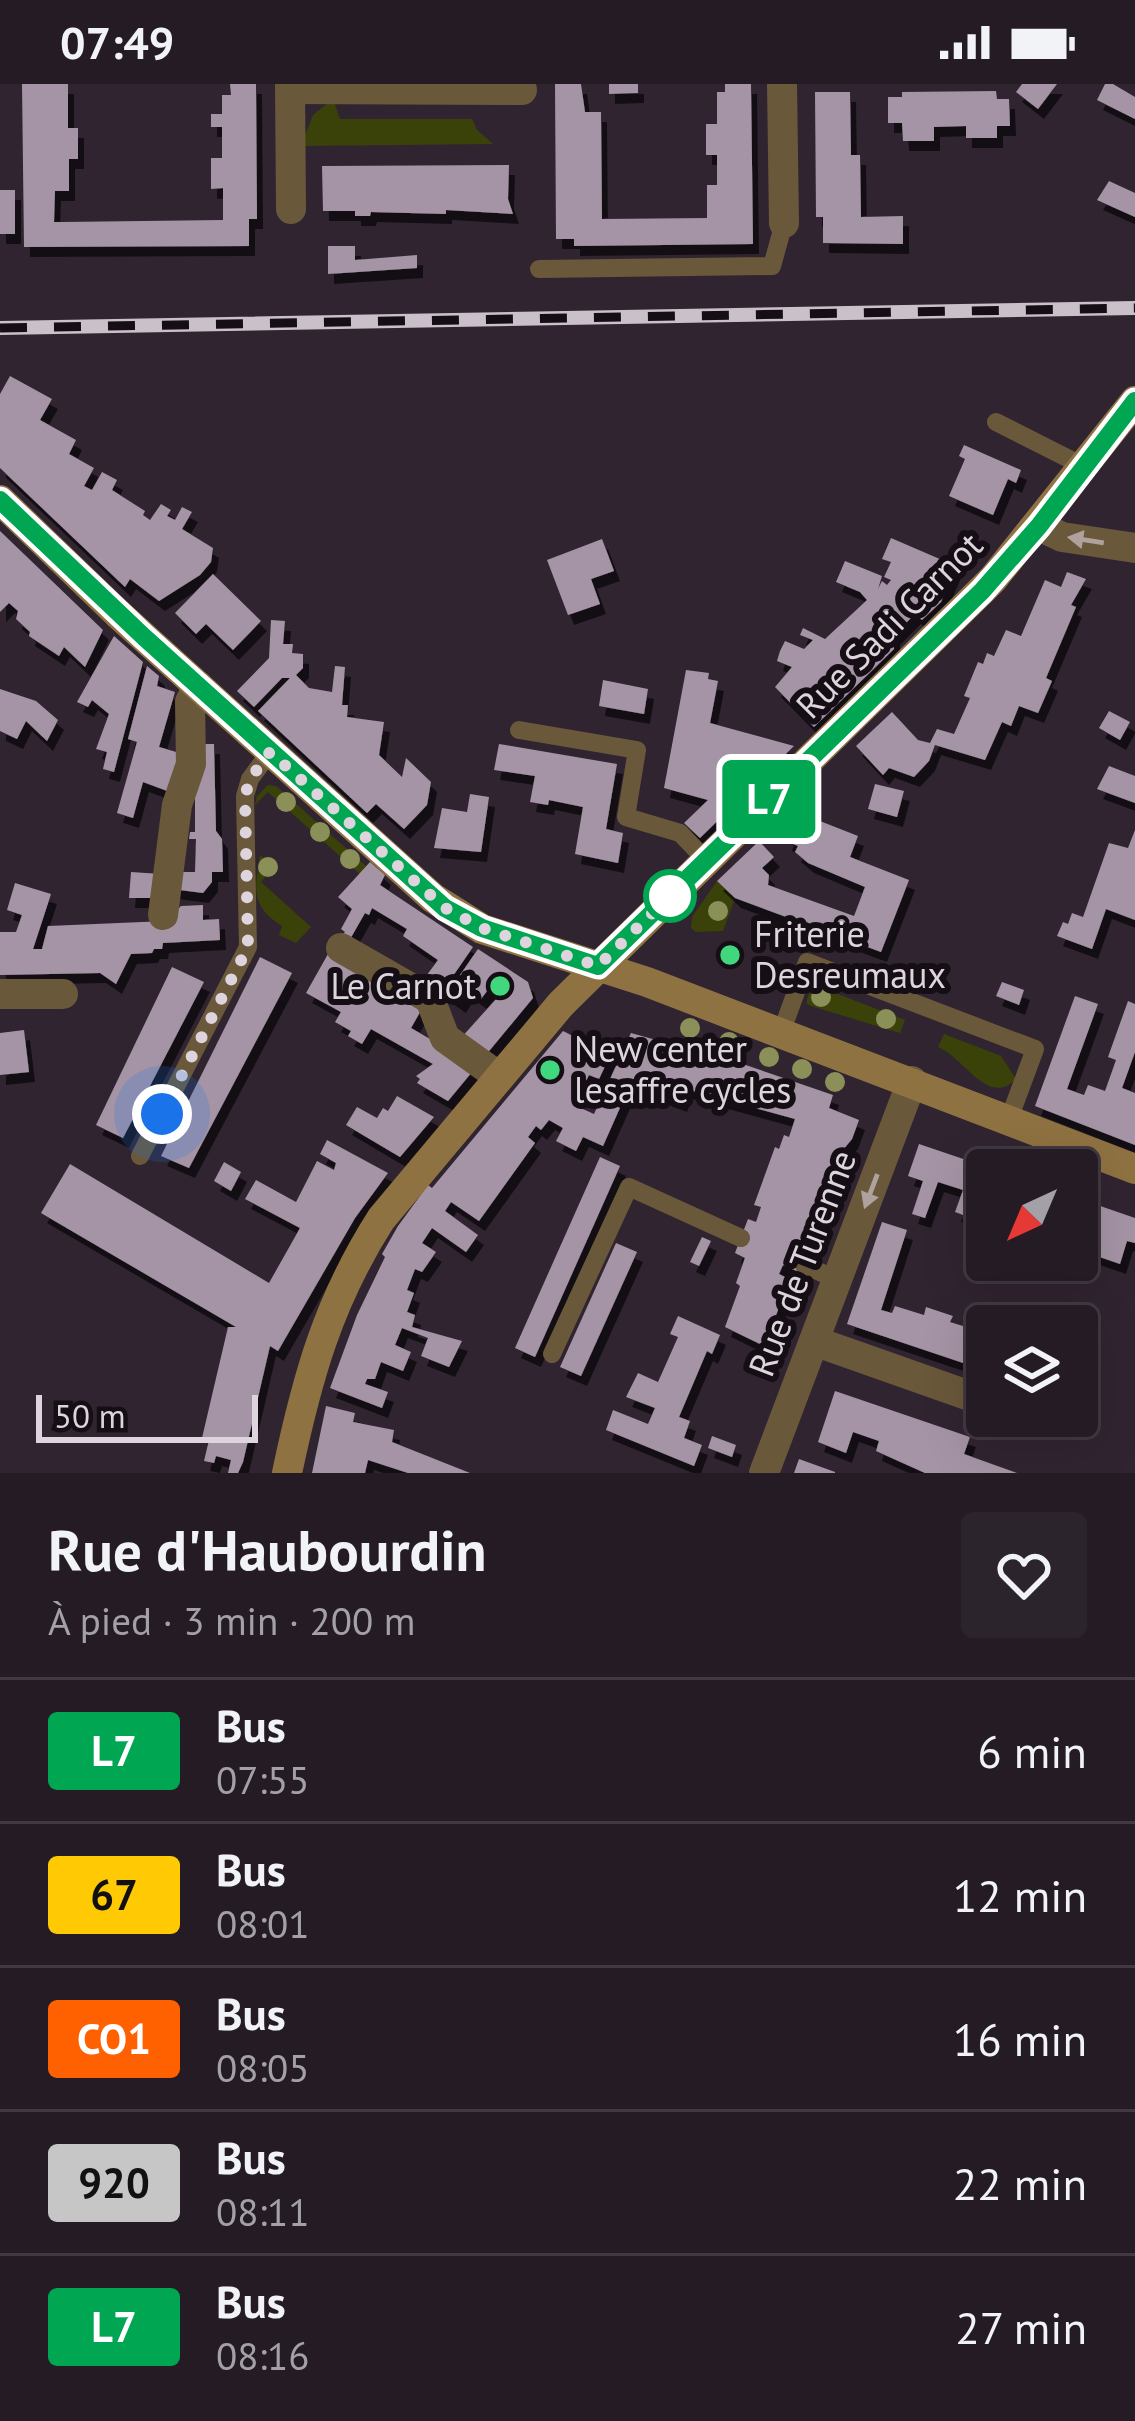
<!DOCTYPE html>
<html lang="fr">
<head>
<meta charset="utf-8">
<style>
	:root { --surface:#241b25; --page:#2c242d; --text:#f1f3f6; --muted:#a3a1a7; --line:#413942 }
	body { margin:0; font-family:"PT Sans",sans-serif; background:var(--page); color:var(--text); height:100vh; display:flex; flex-direction:column; font-size:45px; white-space:nowrap }
	* { box-sizing:border-box; margin:0 }
	p { font-size:39px; color:var(--muted) }
	.icon { flex:none; width:66px; height:66px; fill:none; stroke:currentColor; stroke-width:2; stroke-linecap:round; stroke-linejoin:round }
	.map { position:relative; height:1389px; overflow:hidden }
	.details { display:flex; flex-direction:column; background:var(--surface); flex:1 }
	.details>* { flex:none }
	.badge { padding:0 24px; border-radius:9px; font-size:42px; line-height:78px }
	.needle { width:78px; rotate:224deg }
	.controls { position:absolute; left:966px; top:1065px; display:grid; gap:24px }
	.controls a { display:grid; place-items:center; width:132px; height:132px; border-radius:12px; background:var(--surface); box-shadow:0 12px 48px #0002,0 0 0 3px var(--line); font-size:60px }
	.scale { position:absolute; left:36px; bottom:30px; width:222px; box-sizing:border-box; padding-left:12px; border:6px solid #ddd4dd; border-top:0; font-size:33px; line-height:42px; white-space:nowrap; color:#ddd4dd; -webkit-text-stroke:9px #150f15; paint-order:stroke }
	.you { position:absolute; width:60px; height:60px; margin:-30px; border:9px solid #fff; border-radius:50%; background:#1a73e8; box-shadow:0 0 0 18px #1a73e833 }
	.map>.badge { position:absolute; translate:-50% -50%; box-shadow:0 0 0 6px #fff }
	.round { display:grid; place-items:center; flex:none; width:126px; height:126px; border-radius:12px; background:var(--page) }
	.summary { display:flex; align-items:center; justify-content:space-between; height:204px; padding:0 48px }
	h1 { font-size:57px; font-weight:800; line-height:90px }
	ul { padding:0; list-style:none }
	li { display:flex; align-items:center; gap:36px; height:144px; padding:0 48px; border-top:3px solid var(--line) }
	li div { flex:1 }
	li b { display:block; font-size:45px }
	li em { font-style:normal }
	li .badge { min-width:132px; font-weight:700; text-align:center }
	.status { display:flex; justify-content:space-between; align-items:center; height:84px; padding:0 60px; background:var(--surface); direction:ltr }
	.status svg { height:33px; fill:currentColor }
	.map>svg:first-child { display:block }
</style>
</head>
<body>
<div class="status"><b>07:49</b><svg viewBox="0 0 49 12"><path d="M0 12V9h3v3zM5 12V6h3v6zM10 12V3h3v9zM15 12V0h3v12zM26 1h20v11H26zM47 4h2v5h-2z"/></svg></div>
<div class="map">
<svg width="1135" height="1389" viewBox="0 0 1135 1389">
	<defs>
		<filter id="shadow"><feDropShadow dx="6" dy="10" stdDeviation="0" flood-color="#0009"/></filter>
	</defs>
	<rect width="100%" height="100%" fill="#302431"/>
	<g fill="#3a420a">
		<path d="M 333,15 L 340,35 L 472,35 L 477,46 L 493,60 L 301,62 L 313,31 Z"/>
		<path d="M 268,701 L 276,702 L 366,782 L 360,790 L 268,708 L 255,721 L 257,712 Z"/>
		<path d="M 260,771 L 273,783 L 261,798 L 311,843 L 296,859 L 279,851 L 282,842 C 250,822 255,805 260,771 Z"/>
		<path d="M 717,797 L 735,814 L 723,847 L 696,848 L 691,844 L 692,833 Z"/>
		<path d="M 812,900 L 905,936 L 900,949 L 811,922 L 806,919 Z"/>
		<path d="M 944,950 L 1001,972 L 1016,995 C 988,1024 964,973 938,963 Z"/>
	</g>
	<g fill="#a594a5" filter="url(#shadow)">
		<path d="M 22,0 L 68,0 L 68,44 L 78,44 L 78,75 L 69,75 L 69,107 L 55,107 L 54,138 L 63,138 L 223,136 L 223,104 L 211,105 L 211,74 L 222,74 L 222,43 L 211,43 L 211,30 L 222,30 L 222,11 L 231,11 L 230,0 L 256,0 L 257,135 L 249,135 L 249,162 L 24,163 Z"/>
		<path d="M 555,0 L 581,0 L 585,28 L 601,28 L 602,135 L 707,134 L 707,101 L 717,101 L 717,71 L 706,71 L 706,40 L 717,40 L 717,8 L 725,8 L 725,0 L 751,0 L 753,160 L 574,162 L 574,155 L 556,155 Z"/>
		<path d="M 609,0 L 638,0 L 638,9 L 609,10 Z"/>
		<path d="M 1022,0 L 1057,0 L 1038,25 L 1016,8 Z"/>
		<path d="M 1105,0 L 1113,0 L 1135,13 L 1135,35 L 1097,16 Z"/>
		<path d="M 996,7 L 997,15 L 1009,15 L 1010,42 L 997,42 L 997,54 L 966,54 L 966,42 L 934,43 L 934,57 L 903,57 L 902,39 L 888,39 L 888,13 L 902,13 L 902,8 Z"/>
		<path d="M 815,8 L 850,8 L 851,71 L 860,71 L 861,133 L 903,132 L 903,160 L 823,159 L 823,133 L 816,133 Z"/>
		<path d="M 509,81 L 508,115 L 513,130 L 446,126 L 446,130 L 371,128 L 370,132 L 355,132 L 355,127 L 323,127 L 322,82 Z"/>
		<path d="M 1109,97 L 1135,109 L 1135,133 L 1097,116 Z"/>
		<rect x="0" y="106" width="15" height="44"/>
		<path d="M 328,162 L 355,162 L 355,176 L 417,171 L 417,184 L 328,190 Z"/>
		<path d="M 10,292 L 52,315 L 40,336 L 76,356 L 69,370 L 94,384 L 84,402 L 92,406 L 102,388 L 117,396 L 112,406 L 145,427 L 143,431 L 150,436 L 161,420 L 171,426 L 167,432 L 175,436 L 182,423 L 192,428 L 182,445 L 213,464 L 211,478 L 200,491 L 159,517 L 130,495 L 125,503 L 0,384 L 0,310 Z"/>
		<path d="M 964,361 L 1021,386 L 1016,399 L 1008,395 L 993,431 L 949,412 L 965,375 L 959,372 Z"/>
		<path d="M 0,447 L 103,546 L 85,583 L 64,563 L 59,572 L 29,552 L 30,548 L 16,535 L 18,527 L 9,519 L 0,528 Z"/>
		<path d="M 891,454 L 956,482 L 949,498 L 941,518 L 922,536 L 915,530 L 894,551 L 894,565 L 814,643 L 775,603 L 792,583 L 777,577 L 780,567 L 785,557 L 804,565 L 813,556 L 800,551 L 803,544 L 825,555 L 867,516 L 860,508 L 836,498 L 845,477 L 882,492 L 878,505 L 882,497 L 887,501 L 891,496 L 884,493 L 891,478 L 882,475 Z"/>
		<path d="M 602,455 L 614,487 L 591,495 L 600,520 L 568,531 L 547,476 Z"/>
		<path d="M 1067,488 L 1086,495 L 1071,521 L 1076,523 L 1046,594 L 1052,597 L 1038,629 L 1019,622 L 1011,642 L 1002,638 L 985,676 L 935,661 L 929,677 L 914,693 L 889,684 L 883,691 L 856,662 L 892,628 L 918,656 L 930,659 L 937,645 L 954,650 L 970,614 L 964,612 L 978,578 L 983,580 L 987,569 L 994,572 L 1006,546 L 1021,552 L 1045,496 L 1061,503 Z"/>
		<path d="M 213,490 L 261,537 L 233,566 L 206,540 L 196,550 L 175,529 Z"/>
		<path d="M 271,536 L 285,537 L 283,560 L 293,560 L 292,569 L 303,570 L 303,584 L 296,591 L 309,604 L 332,608 L 335,582 L 345,583 L 342,621 L 348,621 L 347,633 L 384,638 L 379,671 L 402,693 L 406,674 L 431,698 L 427,721 L 404,745 L 376,720 L 367,729 L 258,627 L 290,594 L 282,594 L 254,623 L 237,607 L 269,574 Z"/>
		<path d="M 114,552 L 143,578 L 114,688 L 103,685 L 107,668 L 96,665 L 109,630 L 92,616 L 88,623 L 77,618 Z"/>
		<path d="M 147,582 L 159,592 L 157,602 L 175,608 L 159,663 L 190,672 L 178,711 L 143,698 L 133,734 L 117,729 L 137,658 L 128,655 Z"/>
		<path d="M 686,586 L 709,589 L 708,595 L 718,597 L 710,639 L 794,662 L 700,754 L 684,739 L 708,716 L 664,704 Z"/>
		<path d="M 603,596 L 648,605 L 644,630 L 599,622 Z"/>
		<path d="M 0,605 L 36,617 L 58,636 L 47,657 L 26,637 L 17,655 L 0,647 Z"/>
		<path d="M 1109,627 L 1130,638 L 1120,656 L 1099,644 Z"/>
		<path d="M 195,660 L 214,660 L 216,747 L 222,755 L 223,788 L 212,788 L 212,798 L 203,809 L 172,805 L 172,788 L 195,788 L 196,755 L 189,755 L 190,748 L 195,748 Z"/>
		<path d="M 499,660 L 617,680 L 606,745 L 623,749 L 618,779 L 575,770 L 583,723 L 549,716 L 548,721 L 530,718 L 535,692 L 494,686 Z"/>
		<path d="M 1109,682 L 1135,692 L 1135,719 L 1097,705 Z"/>
		<path d="M 875,700 L 904,707 L 897,733 L 868,725 Z"/>
		<path d="M 470,710 L 489,713 L 481,768 L 434,764 L 442,724 L 467,728 Z"/>
		<path d="M 792,726 L 858,752 L 850,773 L 909,796 L 881,868 L 735,814 L 717,797 L 759,757 L 774,773 L 762,784 L 769,791 L 768,801 L 854,832 L 865,803 L 808,779 L 795,768 L 798,762 L 786,757 L 788,750 L 772,744 Z"/>
		<path d="M 1135,746 L 1135,836 L 1106,825 L 1092,865 L 1057,852 L 1063,838 L 1068,840 L 1072,829 L 1083,833 L 1109,759 L 1128,764 Z"/>
		<path d="M 370,778 L 385,791 L 380,801 L 473,863 L 437,915 L 418,903 L 438,876 L 403,852 L 407,845 L 372,824 L 369,831 L 365,829 L 349,857 L 342,851 L 345,848 L 341,845 L 352,825 L 338,813 Z"/>
		<path d="M 131,788 L 161,790 L 158,814 L 129,814 Z"/>
		<path d="M 15,799 L 51,810 L 33,865 L 42,865 L 48,842 L 166,837 L 181,822 L 203,821 L 203,836 L 219,835 L 220,856 L 163,859 L 162,865 L 154,865 L 152,869 L 131,870 L 116,900 L 100,889 L 0,891 L 0,848 L 16,848 L 22,831 L 7,826 Z"/>
		<path d="M 478,865 L 528,898 L 533,914 L 485,972 L 460,955 L 497,914 L 487,907 L 481,915 L 468,906 L 460,919 L 447,910 Z"/>
		<path d="M 328,870 L 423,923 L 411,944 L 477,982 L 448,1017 L 417,999 L 420,995 L 416,992 L 433,980 L 371,945 L 362,960 L 348,952 L 351,947 L 335,938 L 341,928 L 306,909 Z"/>
		<path d="M 260,873 L 292,889 L 189,1084 L 161,1072 Z"/>
		<path d="M 172,883 L 204,898 L 123,1054 L 96,1041 Z"/>
		<path d="M 1002,898 L 1024,906 L 1019,921 L 996,912 Z"/>
		<path d="M 1075,912 L 1098,920 L 1067,1005 L 1084,1011 L 1088,1001 L 1105,1007 L 1116,976 L 1108,973 L 1128,917 L 1135,920 L 1135,968 L 1122,1004 L 1135,1009 L 1135,1061 L 1035,1022 Z"/>
		<path d="M 24,946 L 29,988 L 0,991 L 0,949 Z"/>
		<path d="M 563,947 L 601,966 L 607,954 L 616,959 L 599,995 L 589,991 L 574,1021 L 594,1030 L 631,949 L 674,961 L 697,979 L 702,966 L 833,1011 L 829,1024 L 859,1036 L 852,1055 L 833,1078 L 831,1083 L 840,1087 L 817,1146 L 812,1144 L 804,1166 L 809,1169 L 801,1189 L 783,1181 L 779,1190 L 785,1193 L 776,1219 L 780,1221 L 764,1262 L 725,1243 L 740,1202 L 736,1199 L 745,1174 L 735,1169 L 748,1135 L 756,1138 L 761,1123 L 754,1121 L 775,1063 L 779,1065 L 784,1051 L 789,1053 L 795,1035 L 686,1005 L 681,1018 L 631,999 L 603,1062 L 583,1053 L 576,1067 L 556,1057 L 563,1044 L 549,1036 L 541,1046 L 536,1042 L 528,1053 L 535,1059 L 479,1137 L 451,1118 L 445,1127 L 478,1151 L 466,1168 L 432,1144 L 422,1159 L 436,1168 L 422,1188 L 415,1185 L 407,1206 L 414,1209 L 407,1228 L 415,1231 L 412,1243 L 462,1257 L 449,1283 L 421,1272 L 428,1254 L 402,1244 L 395,1261 L 411,1268 L 403,1287 L 381,1278 L 375,1295 L 367,1295 L 365,1300 L 388,1308 L 382,1324 L 330,1304 L 357,1231 L 385,1173 L 382,1170 L 398,1142 L 428,1101 L 432,1104 Z"/>
		<path d="M 397,1012 L 434,1033 L 400,1073 L 346,1041 L 357,1023 L 377,1034 L 383,1024 L 388,1027 Z"/>
		<path d="M 327,1056 L 388,1089 L 355,1134 L 278,1267 L 270,1262 L 243,1378 L 238,1389 L 228,1389 L 231,1376 L 216,1372 L 214,1379 L 204,1377 L 209,1356 L 202,1354 L 228,1243 L 236,1243 L 41,1129 L 70,1080 L 269,1199 L 300,1144 L 245,1115 L 256,1096 L 296,1118 L 317,1077 L 334,1086 L 336,1079 L 320,1070 Z"/>
		<path d="M 919,1060 L 987,1083 L 987,1140 L 955,1128 L 963,1106 L 938,1098 L 925,1134 L 912,1130 L 923,1097 L 908,1092 Z"/>
		<path d="M 600,1073 L 620,1082 L 535,1273 L 515,1264 Z"/>
		<path d="M 224,1078 L 241,1088 L 231,1107 L 214,1097 Z"/>
		<path d="M 1077,1114 L 1135,1134 L 1135,1159 L 1127,1157 L 1120,1180 L 1088,1169 L 1094,1153 L 1077,1147 Z"/>
		<path d="M 882,1138 L 907,1146 L 881,1226 L 892,1229 L 895,1222 L 924,1231 L 926,1223 L 953,1232 L 950,1238 L 963,1242 L 967,1232 L 987,1239 L 987,1287 L 847,1240 Z"/>
		<path d="M 702,1153 L 711,1157 L 699,1182 L 690,1178 Z"/>
		<path d="M 616,1159 L 637,1168 L 581,1292 L 560,1283 Z"/>
		<path d="M 678,1232 L 720,1251 L 712,1270 L 707,1267 L 679,1333 L 690,1337 L 684,1354 L 702,1361 L 694,1382 L 606,1346 L 613,1326 L 648,1340 L 655,1324 L 626,1313 L 638,1289 L 658,1298 L 678,1253 L 670,1250 Z"/>
		<path d="M 1077,1262 L 1090,1267 L 1078,1302 L 1077,1302 Z"/>
		<path d="M 835,1307 L 970,1353 L 964,1370 L 1017,1389 L 925,1389 L 876,1367 L 879,1357 L 853,1348 L 846,1369 L 818,1358 Z"/>
		<path d="M 326,1322 L 355,1329 L 353,1338 L 394,1346 L 392,1358 L 470,1389 L 408,1389 L 368,1376 L 365,1389 L 312,1389 Z"/>
		<path d="M 712,1352 L 736,1361 L 732,1373 L 708,1364 Z"/>
		<path d="M 799,1375 L 835,1388 L 835,1389 L 794,1389 Z"/>
	</g>
	<g fill="none" stroke-linecap="round" stroke-linejoin="round">
		<g stroke="#6a583a" stroke-width="18">
			<path d="M 539,185 L 772,182 L 784,139"/>
			<path d="M 996,338 L 1085,383"/>
			<path d="M 519,646 L 637,666 L 626,733 L 680,749 L 707,777"/>
			<path d="M 781,949 L 807,878 L 1035,965 L 1009,1035"/>
			<path d="M 140,1072 L 248,863 L 245,712 L 250,695 L 270,668"/>
			<path d="M 804,1181 L 838,1196"/>
			<path d="M 552,1270 L 629,1103 L 741,1154"/>
		</g>
		<g stroke="#6a583a" stroke-width="30">
			<path d="M 290,0 L 291,125"/>
			<path d="M 782,0 L 784,139"/>
			<path d="M 290,5 L 522,6"/>
			<path d="M 1039,442 L 1062,453 L 1135,464"/>
			<path d="M 163,831 L 177,721 L 191,680 L 190,618 L 198,602"/>
			<path d="M 341,864 L 430,915 L 445,954 L 498,992"/>
			<path d="M 0,910 L 63,910"/>
			<path d="M 814,1257 L 987,1318"/>
			<path d="M 1027,1332 L 1030,1333"/>
			<path d="M 764,1389 L 912,997"/>
		</g>
		<g stroke="#8f7241" stroke-width="30">
			<path d="M 0,416 L 117,529 L 433,814 L 482,845 L 647,898 L 1135,1085"/>
			<path d="M 287,1389 C 307,1294 328,1218 381,1135 L 561,920 L 993,495 L 1135,317"/>
		</g>
		<g stroke="#c9c0c9" stroke-width="14">
			<path id="rail" d="M 0,244 L 1135,224"/>
		</g>
		<use href="#rail" stroke="#150f15" stroke-width="9" stroke-dasharray="27" stroke-linecap="butt"/>
	</g>
	<g fill="#8a9058">
		<circle cx="286" cy="718" r="10"/>
		<circle cx="320" cy="748" r="10"/>
		<circle cx="350" cy="775" r="10"/>
		<circle cx="268" cy="783" r="10"/>
		<circle cx="718" cy="827" r="10"/>
		<circle cx="821" cy="913" r="10"/>
		<circle cx="886" cy="935" r="10"/>
		<circle cx="690" cy="944" r="10"/>
		<circle cx="729" cy="958" r="10"/>
		<circle cx="769" cy="973" r="10"/>
		<circle cx="802" cy="985" r="10"/>
		<circle cx="835" cy="998" r="10"/>
	</g>
	<defs><path id="oneway-solid" d="M-6-.8H1V-3.2L6.5 0L1 3.2V.8H-6Z" transform="scale(3)"/></defs>
	<g fill="#afa29c">
		<use href="#oneway-solid" transform="translate(1086 456) rotate(-171)"/>
		<use href="#oneway-solid" transform="translate(871 1107) rotate(111)"/>
	</g>
	<g fill="none" stroke-linecap="round" stroke-linejoin="round">
		<g stroke="#fff" stroke-width="27">
			<path id="line" d="M 0,416 L 144,553 L 445,824 L 482,844 L 598,882 L 982,507 L 1039,442 L 1135,317"/>
		</g>
		<use href="#line" stroke="#00a651" stroke-width="18"/>
		<path stroke="#ddd4dd" stroke-width="12" stroke-dasharray="0 21.6" d="M 162,1030 L 248,863 L 245,712 L 250,695 L 270,668 L 445,824 L 482,844 L 598,882 L 670,812"/>
	</g>
	<circle fill="#fff" stroke="#00a651" stroke-width="6" cx="670" cy="812" r="24"/>
	<g fill="#41d77c" stroke="#150f15" stroke-width="4.5">
		<circle cx="730" cy="871" r="12"/>
		<circle cx="500" cy="902" r="12"/>
		<circle cx="550" cy="986" r="12"/>
	</g>
	<g text-anchor="middle" stroke-width="12" stroke-linejoin="round" paint-order="stroke">
		<g font-size="36" fill="#ddd4dd" stroke="#150f15">
			<text transform="translate(889 541) rotate(-45)" y="13">Rue Sadi Carnot</text>
			<text transform="translate(802 1179) rotate(-69)" y="13">Rue de Turenne</text>
		</g>
		<g font-size="36" fill="#ddd4dd" stroke="#150f15" text-anchor="start">
			<text x="754" y="863">Friterie<tspan x="754" dy="41">Desreumaux</tspan></text>
			<text x="476" y="915" text-anchor="end">Le Carnot</text>
			<text x="574" y="978">New center<tspan x="574" dy="41">lesaffre cycles</tspan></text>
		</g>
	</g>
</svg>
<div class="controls">
<a><svg class="needle" viewBox="-14 -14 28 28"><path d="M0-13l5 13h-10z" fill="#e53935"/><path d="M0 13l5-13h-10z" fill="#a3a1a7"/></svg></a>
<a><svg class="icon" aria-label="layers" viewBox="0 0 24 24"><path d="M12 4l9 5-9 5-9-5zM3 14l9 5 9-5"/></svg></a>
</div>
<div class="scale">50 m</div>
<div class="you" style="left:162px;top:1030px"></div>
<b class="badge" style="left:769px;top:715px;background:#00a651;color:#fff">L7</b>
</div>
<section class="details">
<div class="summary"><div><h1>Rue d'Haubourdin</h1><p>À pied · 3 min · 200 m</p></div><a class="round"><svg class="icon" aria-label="heart" viewBox="0 0 24 24"><path d="M12 20l-8-8c-3-5 5-10 8-4 3-6 11-1 8 4z"/></svg></a></div>
<ul>
<li><span class="badge" style="background:#00a651;color:#fff">L7</span><div><b>Bus</b><p>07:55</p></div><em>6 min</em></li>
<li><span class="badge" style="background:#ffc904;color:#111">67</span><div><b>Bus</b><p>08:01</p></div><em>12 min</em></li>
<li><span class="badge" style="background:#ff6000;color:#fff">CO1</span><div><b>Bus</b><p>08:05</p></div><em>16 min</em></li>
<li><span class="badge" style="background:#c6c6c6;color:#111">920</span><div><b>Bus</b><p>08:11</p></div><em>22 min</em></li>
<li><span class="badge" style="background:#00a651;color:#fff">L7</span><div><b>Bus</b><p>08:16</p></div><em>27 min</em></li>
</ul>
</section>
</body>
</html>
